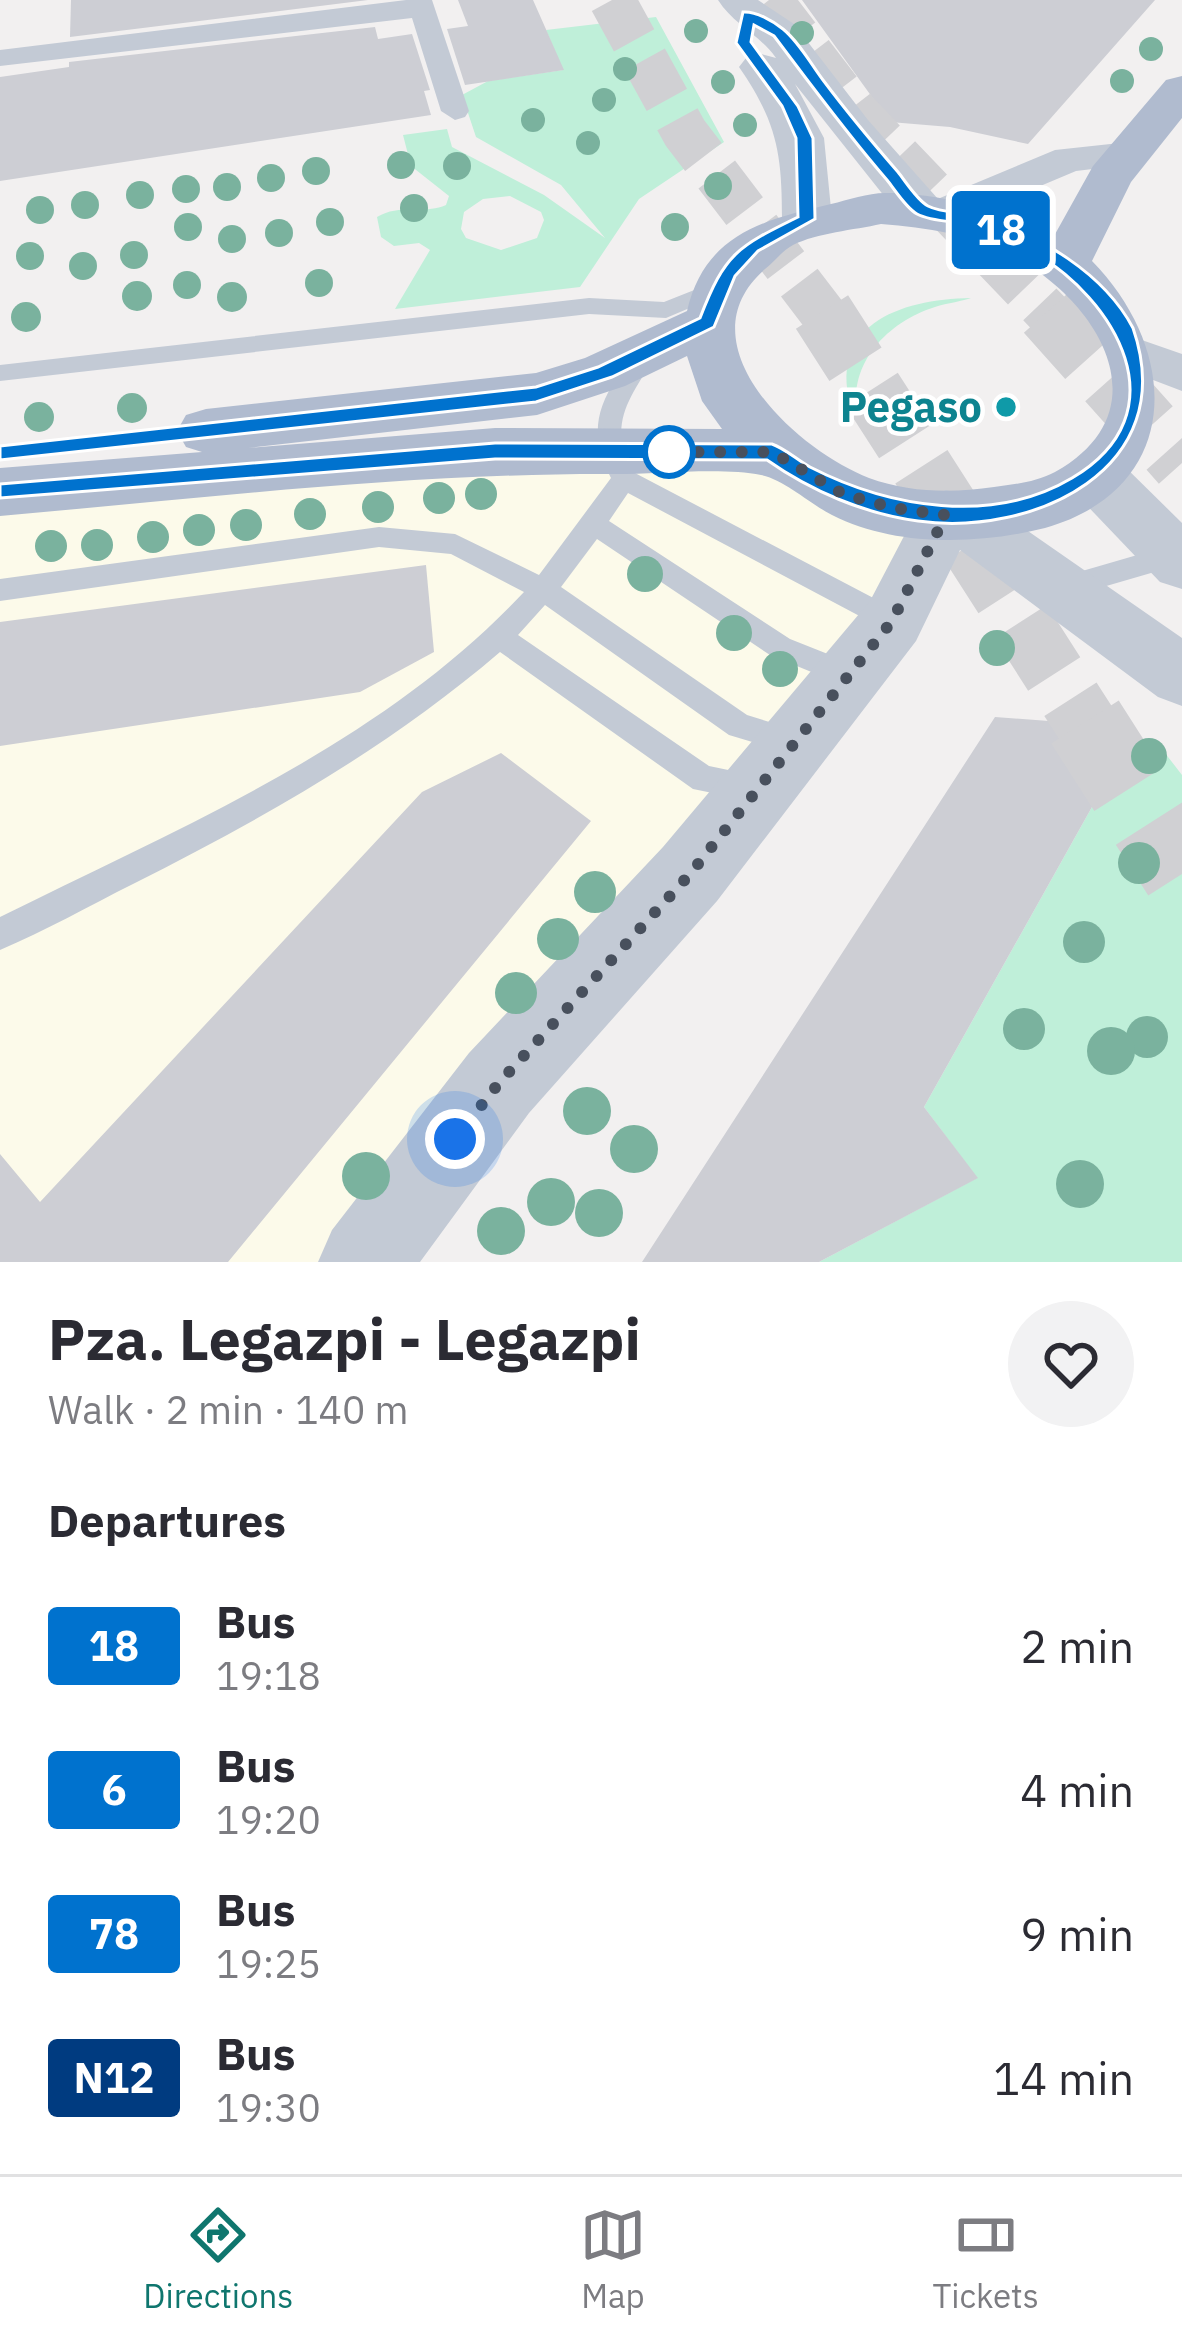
<!DOCTYPE html>
<html lang="en">
<head>
<meta charset="utf-8">
<style>
	:root { --surface:#fff; --page:#f2f2f3; --text:#2b2b33; --muted:#7c7c81; --line:#e1e1e2; --accent:#0f766e }
	body { margin:0; font-family:"IBM Plex Sans",sans-serif; background:var(--page); color:var(--text); height:100vh; display:flex; flex-direction:column; font-size:45px; white-space:nowrap }
	* { box-sizing:border-box; margin:0 }
	p { font-size:39px; color:var(--muted) }
	.icon { flex:none; width:66px; height:66px; fill:none; stroke:currentColor; stroke-width:2; stroke-linecap:round; stroke-linejoin:round }
	.map { position:relative; height:1262px; overflow:hidden }
	.details { display:flex; flex-direction:column; background:var(--surface); flex:1 }
	.details>* { flex:none }
	.badge { padding:0 24px; border-radius:9px; font-size:42px; line-height:78px }
	.you { position:absolute; width:60px; height:60px; margin:-30px; border:9px solid #fff; border-radius:50%; background:#1a73e8; box-shadow:0 0 0 18px #1a73e833 }
	.map>.badge { position:absolute; translate:-50% -50%; box-shadow:0 0 0 6px #fff }
	h2 { padding:0 48px; font-size:45px; line-height:108px }
	.round { display:grid; place-items:center; flex:none; width:126px; height:126px; border-radius:63px; background:var(--page) }
	.headline { display:flex; align-items:center; justify-content:space-between; height:204px; padding:0 48px }
	h1 { font-size:57px; font-weight:700; line-height:90px }
	ul { padding:0; list-style:none }
	li { display:flex; align-items:center; gap:36px; height:144px; padding:0 48px }
	li div { flex:1 }
	li b { display:block; font-size:45px }
	li em { font-style:normal }
	li .badge { min-width:132px; font-weight:700; text-align:center }
	.menu { display:flex; justify-content:space-around; align-items:center; height:168px; border-top:3px solid var(--line); background:var(--surface); font-size:33px; color:var(--muted) }
	.menu a { display:grid; justify-items:center; gap:6px }
	.menu .on { color:var(--accent) }
	.map>svg:first-child { display:block }
</style>
</head>
<body>
<div class="map">
<svg width="1182" height="1262" viewBox="0 0 1182 1262">
	<rect width="100%" height="100%" fill="#f2f0f0"/>
	<path fill="#fcfaea" d="M 771,452 L 946,515 L 364,1262 L 0,1262 L 0,492 Z"/>
	<g fill="#bfefd9" fill-rule="evenodd">
		<path d="M 656,17 L 724,142 L 639,199 L 580,287 L 395,309 L 430,250 L 419,243 L 394,246 L 381,237 L 377,217 C 400,203 423,215 446,205 L 449,196 L 411,166 L 403,135 L 447,129 L 452,147 L 544,195 L 605,238 L 561,185 L 476,137 L 462,95 L 488,81 L 563,70 L 546,30 ZM 510,196 L 541,212 L 544,220 L 537,238 L 501,250 L 466,238 L 461,229 L 464,212 L 483,199 Z"/>
		<path d="M 971,298 C 964,301 947,303 935,307 C 888,322 848,362 857,416 L 853,413 C 824,326 899,299 971,298 Z"/>
		<path d="M 1075,723 L 1158,744 L 1182,775 L 1182,1262 L 819,1262 L 977,1178 L 924,1107 L 1097,798 Z"/>
	</g>
	<g fill="#cdced4">
		<path d="M 71,0 L 368,0 L 70,37 Z"/>
		<path d="M 458,0 L 533,0 L 564,70 L 465,85 L 447,29 L 468,26 Z"/>
		<path d="M 802,0 L 1155,0 L 1028,144 L 950,127 L 890,122 Z"/>
		<path d="M 375,27 L 378,39 L 412,34 L 430,90 L 424,91 L 431,115 L 0,181 L 0,77 L 69,67 L 69,62 Z"/>
		<path d="M 426,565 L 434,652 L 360,692 L 0,746 L 0,622 Z"/>
		<path d="M 995,717 L 1075,723 L 1097,798 L 924,1107 L 978,1178 L 819,1262 L 642,1262 Z"/>
		<path d="M 501,753 L 591,821 L 228,1262 L 0,1262 L 0,1154 L 40,1202 L 422,792 Z"/>
	</g>
	<g fill="none" stroke-linecap="round" stroke-linejoin="round">
		<g stroke="#d0d0d3" stroke-width="46" stroke-dasharray="46 22" stroke-linecap="butt">
			<path d="M 612,0 L 685,133 L 824,315"/>
			<path d="M 769,0 L 855,112 L 1050,315"/>
		</g>
		<g stroke="#d0d0d3" stroke-width="62" stroke-dasharray="62 30" stroke-linecap="butt">
			<path d="M 822,312 L 1087,725"/>
			<path d="M 1047,312 L 1182,463"/>
		</g>
		<path stroke="#d0d0d3" stroke-width="80" stroke-dasharray="80 40" stroke-linecap="butt" d="M 1085,722 L 1182,874"/>
		<g fill="#c3cad5" fill-rule="evenodd">
			<path d="M 717,281 L 728,288 L 725,293 L 666,318 L 589,314 L 0,381 L 0,365 L 589,298 L 664,302 Z"/>
			<path d="M 643,351 L 654,359 C 629,398 607,426 633,472 L 902,613 L 906,621 L 902,629 L 893,633 L 884,629 L 628,493 L 609,521 L 790,639 L 858,666 L 862,675 L 858,684 L 848,687 L 770,655 L 597,539 L 561,587 L 747,715 L 802,732 L 806,741 L 802,750 L 792,754 L 729,735 L 545,605 L 518,635 L 709,766 L 762,777 L 767,787 L 762,797 L 752,801 L 693,789 L 500,652 C 388,748 264,818 133,884 C 89,906 45,931 0,950 L 0,917 C 183,826 382,744 524,592 L 451,554 L 379,547 L 0,601 L 0,579 L 379,527 L 455,534 L 539,575 L 611,478 C 592,441 593,413 617,378 C 624,367 631,356 643,351 Z"/>
			<path d="M 1182,542 L 1182,564 L 1065,598 L 1056,595 L 1052,587 L 1056,579 L 1065,576 Z"/>
		</g>
		<path fill="#c3cad5" fill-rule="evenodd" d="M 406,0 L 432,0 L 469,111 L 465,117 L 455,120 L 441,111 L 412,18 L 0,66 L 0,50 Z"/>
		<g fill="#c3cad5" fill-rule="evenodd">
			<path d="M 1129,142 L 1143,145 L 1149,154 L 1143,163 L 1076,171 L 943,227 L 928,223 L 922,213 L 928,203 L 1055,150 Z"/>
			<path d="M 1136,338 L 1182,354 L 1182,391 L 1119,367 L 1112,355 L 1119,343 Z"/>
		</g>
		<g fill="#c3cad5" fill-rule="evenodd">
			<path d="M 718,0 L 758,0 L 794,24 L 868,120 L 938,199 L 946,210 L 938,221 L 921,226 L 904,221 L 795,84 L 824,138 L 832,219 L 824,230 L 807,235 L 790,230 L 782,219 C 782,153 777,122 739,67 L 746,58 L 761,54 L 776,58 C 759,34 734,25 718,0 Z"/>
			<path d="M 1096,453 L 1117,459 L 1182,523 L 1182,589 L 1160,582 L 1075,493 L 1066,476 L 1075,459 Z"/>
			<path d="M 946,490 L 982,499 L 1182,638 L 1182,706 L 1158,697 L 960,550 L 916,641 L 717,901 L 529,1113 L 420,1262 L 318,1262 L 332,1230 L 469,1053 L 663,847 L 870,601 L 924,498 Z"/>
		</g>
		<path fill="#b0bbcf" fill-rule="evenodd" d="M 1182,76 L 1182,118 L 1131,182 L 1092,261 C 1182,353 1182,489 1045,528 C 978,545 895,547 832,515 C 810,504 785,480 761,475 C 724,467 656,474 616,474 C 410,473 205,498 0,516 L 0,468 L 202,452 L 186,447 L 177,431 L 186,415 L 206,409 L 536,373 L 585,358 L 687,311 C 705,234 763,220 831,204 C 848,200 868,193 885,193 C 943,193 1003,211 1054,236 L 1093,166 L 1166,80 ZM 881,224 C 930,228 977,235 1020,260 C 1102,307 1162,412 1055,472 C 1036,482 1016,484 994,487 C 953,493 910,493 869,478 C 796,450 680,343 765,269 C 774,262 783,250 793,245 C 817,233 854,230 881,224 ZM 687,356 L 702,401 L 722,429 L 495,428 L 248,448 L 537,415 L 625,386 Z"/>
	</g>
	<g fill="#7ab29e">
		<circle cx="696" cy="31" r="12"/>
		<circle cx="802" cy="33" r="12"/>
		<circle cx="1151" cy="49" r="12"/>
		<circle cx="625" cy="69" r="12"/>
		<circle cx="1122" cy="81" r="12"/>
		<circle cx="723" cy="82" r="12"/>
		<circle cx="604" cy="100" r="12"/>
		<circle cx="533" cy="120" r="12"/>
		<circle cx="745" cy="125" r="12"/>
		<circle cx="588" cy="143" r="12"/>
		<circle cx="401" cy="165" r="14"/>
		<circle cx="457" cy="166" r="14"/>
		<circle cx="316" cy="171" r="14"/>
		<circle cx="271" cy="178" r="14"/>
		<circle cx="718" cy="186" r="14"/>
		<circle cx="227" cy="187" r="14"/>
		<circle cx="186" cy="189" r="14"/>
		<circle cx="140" cy="195" r="14"/>
		<circle cx="85" cy="205" r="14"/>
		<circle cx="414" cy="208" r="14"/>
		<circle cx="40" cy="210" r="14"/>
		<circle cx="330" cy="222" r="14"/>
		<circle cx="188" cy="227" r="14"/>
		<circle cx="675" cy="227" r="14"/>
		<circle cx="279" cy="233" r="14"/>
		<circle cx="232" cy="239" r="14"/>
		<circle cx="134" cy="255" r="14"/>
		<circle cx="30" cy="256" r="14"/>
		<circle cx="83" cy="266" r="14"/>
		<circle cx="319" cy="283" r="14"/>
		<circle cx="187" cy="285" r="14"/>
		<circle cx="137" cy="296" r="15"/>
		<circle cx="232" cy="297" r="15"/>
		<circle cx="26" cy="317" r="15"/>
		<circle cx="132" cy="408" r="15"/>
		<circle cx="39" cy="417" r="15"/>
		<circle cx="481" cy="494" r="16"/>
		<circle cx="439" cy="498" r="16"/>
		<circle cx="378" cy="507" r="16"/>
		<circle cx="310" cy="514" r="16"/>
		<circle cx="246" cy="525" r="16"/>
		<circle cx="199" cy="530" r="16"/>
		<circle cx="153" cy="537" r="16"/>
		<circle cx="97" cy="545" r="16"/>
		<circle cx="51" cy="546" r="16"/>
		<circle cx="645" cy="574" r="18"/>
		<circle cx="734" cy="633" r="18"/>
		<circle cx="997" cy="648" r="18"/>
		<circle cx="780" cy="669" r="18"/>
		<circle cx="1149" cy="756" r="18"/>
		<circle cx="1139" cy="863" r="21"/>
		<circle cx="595" cy="892" r="21"/>
		<circle cx="558" cy="939" r="21"/>
		<circle cx="1084" cy="942" r="21"/>
		<circle cx="516" cy="993" r="21"/>
		<circle cx="1024" cy="1029" r="21"/>
		<circle cx="1147" cy="1037" r="21"/>
		<circle cx="1111" cy="1051" r="24"/>
		<circle cx="587" cy="1111" r="24"/>
		<circle cx="634" cy="1149" r="24"/>
		<circle cx="366" cy="1176" r="24"/>
		<circle cx="1080" cy="1184" r="24"/>
		<circle cx="551" cy="1202" r="24"/>
		<circle cx="599" cy="1213" r="24"/>
		<circle cx="501" cy="1231" r="24"/>
	</g>
	<path fill="#0072ce" stroke="#fff" stroke-width="3" d="M 743,12 C 756,11 773,21 783,29 C 799,42 811,64 823,80 C 847,112 872,142 898,172 C 906,182 917,200 928,206 C 943,214 966,211 982,217 C 1039,235 1104,273 1133,328 C 1182,470 1032,537 918,521 C 865,514 811,491 767,460 L 495,459 L 0,498 L 0,484 L 495,443 L 772,444 C 786,449 797,460 810,467 C 890,508 993,525 1072,478 C 1182,413 1117,299 1030,250 C 1012,240 989,231 971,225 C 954,221 932,222 917,214 C 906,208 895,190 887,180 C 847,134 811,85 774,36 L 754,25 L 751,42 L 798,106 L 813,138 L 815,219 L 758,251 L 735,276 L 714,327 L 612,377 L 536,402 L 0,460 L 0,446 L 536,387 L 598,367 L 700,318 C 725,253 737,247 798,217 L 796,138 L 782,106 L 736,43 Z"/>
	<g fill="none" stroke-linecap="round" stroke-linejoin="round">
		<path stroke="#48505d" stroke-width="12" stroke-dasharray="0 21.6" d="M 455,1139 L 499,1083 L 690,874 L 892,621 L 946,515 L 893,508 L 843,494 L 772,452 L 669,452"/>
	</g>
	<circle fill="#0f9aa8" stroke="#fff" stroke-width="4.5" cx="1006" cy="407" r="12"/>
	<circle fill="#fff" stroke="#0072ce" stroke-width="6" cx="669" cy="452" r="24"/>
	<g text-anchor="middle" stroke-width="9" stroke-linejoin="round" paint-order="stroke">
		<g font-size="42" font-weight="bold" fill="#0d838f" stroke="#fff" text-anchor="end">
			<text x="982" y="422">Pegaso</text>
		</g>
	</g>
</svg>
<div class="you" style="left:455px;top:1139px"></div>
<b class="badge" style="left:1001px;top:230px;background:#0072ce;color:#fff">18</b>
</div>
<section class="details">
<div class="headline"><div><h1>Pza. Legazpi - Legazpi</h1><p>Walk · 2 min · 140 m</p></div><a class="round"><svg class="icon" aria-label="heart" viewBox="0 0 24 24"><path d="M12 20l-8-8c-3-5 5-10 8-4 3-6 11-1 8 4z"/></svg></a></div>
<h2>Departures</h2>
<ul>
<li><span class="badge" style="background:#0072ce;color:#fff">18</span><div><b>Bus</b><p>19:18</p></div><em>2 min</em></li>
<li><span class="badge" style="background:#0072ce;color:#fff">6</span><div><b>Bus</b><p>19:20</p></div><em>4 min</em></li>
<li><span class="badge" style="background:#0072ce;color:#fff">78</span><div><b>Bus</b><p>19:25</p></div><em>9 min</em></li>
<li><span class="badge" style="background:#003b80;color:#fff">N12</span><div><b>Bus</b><p>19:30</p></div><em>14 min</em></li>
</ul>
</section>
<nav class="menu">
<a class="on"><svg class="icon" aria-label="directions" viewBox="0 0 24 24"><path d="M12 3l9 9-9 9-9-9zM9 14v-3h6M13 9l2 2-2 2"/></svg>Directions</a>
<a><svg class="icon" aria-label="map" viewBox="0 0 24 24"><path d="M3 6l6-2 6 2 6-2v14l-6 2-6-2-6 2zM9 4v14M15 6v14"/></svg>Map</a>
<a><svg class="icon" aria-label="tickets" viewBox="0 0 24 24"><path d="M3 7h18v10H3zM15 7v10"/></svg>Tickets</a>
</nav>
</body>
</html>
